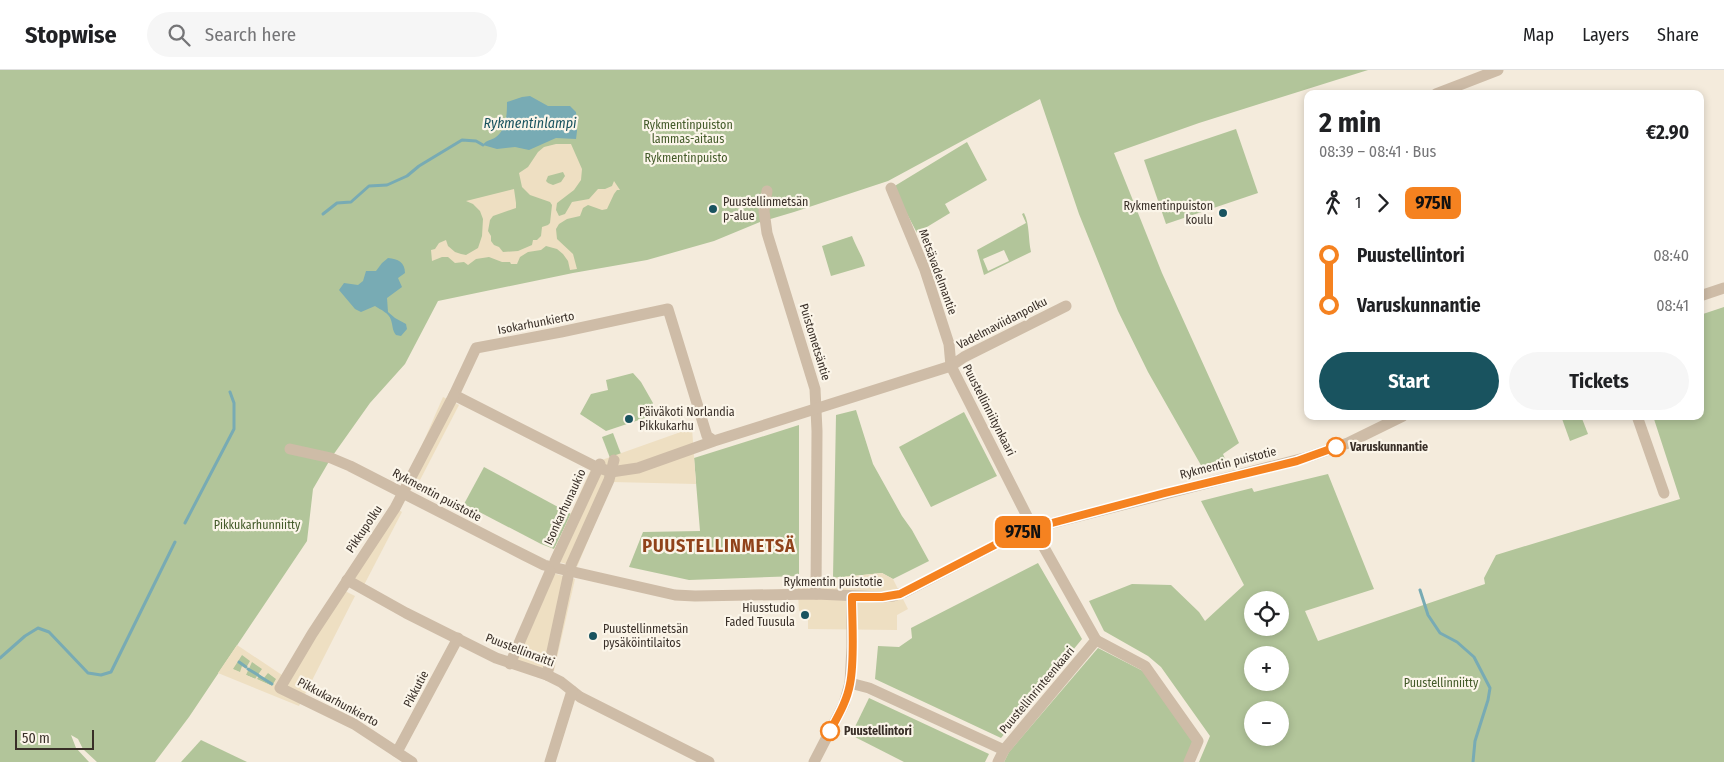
<!DOCTYPE html>
<html lang="en">
<head>
<meta charset="utf-8">
<style>
	:root { --surface:#fff; --page:#f6f6f6; --text:#202124; --muted:#757577; --line:#e0e0e0; --accent:#19535f }
	body { margin:0; font-family:"Fira Sans Condensed",sans-serif; background:var(--page); color:var(--text); height:100vh; display:flex; flex-direction:column; font-size:19px; white-space:nowrap }
	* { box-sizing:border-box; margin:0 }
	p { font-size:16px; color:var(--muted) }
	.icon { flex:none; width:28px; height:28px; fill:none; stroke:currentColor; stroke-width:2; stroke-linecap:round; stroke-linejoin:round }
	.map { position:relative; flex:1; overflow:hidden }
	.panel { position:absolute; left:1304px; top:20px; width:400px; height:330px; display:flex; flex-direction:column; background:var(--surface); border-radius:10px; box-shadow:0 2px 8px #0003 }
	.panel>* { flex:none }
	.badge { padding:0 10px; border-radius:8px; font-size:18px; line-height:32px }
	.controls { position:absolute; left:1244px; top:521px; display:grid; gap:10px }
	.controls a { display:grid; place-items:center; width:45px; height:45px; border-radius:50%; background:var(--surface); box-shadow:0 2px 8px #0003; font-size:25px }
	.scale { position:absolute; left:15px; bottom:12px; width:79px; box-sizing:border-box; padding-left:5px; border:2px solid #392f28; border-top:0; font-size:14px; line-height:18px; white-space:nowrap; color:#392f28; -webkit-text-stroke:4px #fbf5e9; paint-order:stroke }
	.map>.badge { position:absolute; translate:-50% -50%; box-shadow:0 0 0 2px #fff }
	.legs { display:flex; align-items:center; gap:8px; height:55px; padding:0 15px; font-size:16px }
	.legs p { margin-inline-start:auto }
	.overview { display:flex; align-items:center; justify-content:space-between; height:85px; padding:0 15px }
	h1 { font-size:28px; font-weight:700; line-height:38px }
	.primary-button { display:flex; gap:10px; margin-top:auto; padding:10px 15px }
	.primary-button a { flex:1; height:58px; border-radius:30px; background:var(--accent); color:#fff; font-size:20px; font-weight:700; line-height:58px; text-align:center }
	.primary-button a+a { background:var(--page); color:var(--text) }
	ul { padding:0 15px; list-style:none }
	li { display:flex; align-items:center; gap:18px; height:50px; font-size:19px }
	li i { display:grid; place-items:center; width:8px; height:100%; margin:0 6px; background:currentColor }
	li i::after { content:''; width:12px; height:12px; margin:-6px; border:4px solid; border-radius:50%; background:var(--surface) }
	li p { margin-inline-start:auto }
	li:first-child i { background:linear-gradient(#0000 50%,currentColor 0) }
	li:last-child i { background:linear-gradient(currentColor 50%,#0000 0) }
	header { display:flex; align-items:center; gap:30px; box-sizing:border-box; height:70px; padding:0 25px; background:var(--surface); border-bottom:1px solid var(--line) }
	header strong { font-size:24px }
	nav { display:flex; gap:28px; margin-inline-start:auto; font-size:18px }
	.search { width:350px; height:45px; background:var(--page); display:flex; align-items:center; gap:12px; box-sizing:border-box; padding:0 18px; border-radius:28px; color:var(--muted); font-size:19px }
	.map>svg:first-child { display:block }
</style>
</head>
<body>
<header>
<strong>Stopwise</strong>
<div class="search"><svg class="icon" aria-label="search" viewBox="0 0 24 24"><circle cx="10" cy="10" r="6"/><path d="M15 15l6 6"/></svg>Search here</div>
<nav><a>Map</a><a>Layers</a><a>Share</a></nav>
</header>
<div class="map">
<svg width="1724" height="692" viewBox="0 0 1724 692">
	<rect width="100%" height="100%" fill="#f4ebdc"/>
	<g fill="#b2c59a" fill-rule="evenodd">
		<path d="M 0,0 L 1368,0 L 1199,53 L 1114,83 L 1162,203 L 1239,373 L 1223,384 L 1226,391 L 1202,397 L 1148,302 L 1118,241 L 1079,144 L 1040,29 L 888,111 L 794,142 L 760,152 L 714,171 L 647,190 L 573,203 L 438,231 L 405,294 L 370,333 L 331,388 L 313,419 L 307,471 L 189,647 L 155,692 L 97,692 L 83,679 L 78,669 L 71,665 L 76,678 L 89,692 L 0,692 Z"/>
		<path d="M 1236,59 L 1258,123 L 1166,154 L 1144,90 Z"/>
		<path d="M 967,72 L 987,110 L 945,134 L 950,143 L 917,163 L 893,117 Z"/>
		<path d="M 1024,143 C 1030,155 1028,169 1031,182 L 984,205 L 977,180 L 1026,153 L 1022,144 ZM 1004,180 L 1009,191 L 988,201 L 983,189 Z"/>
		<path d="M 852,166 C 856,177 862,185 865,196 L 831,206 L 822,176 Z"/>
		<path d="M 1724,237 L 1724,692 L 1199,692 L 1210,666 L 1161,597 L 1148,586 L 1104,561 L 1089,531 L 1132,514 L 1171,515 L 1199,542 L 1205,551 L 1244,515 L 1201,431 L 1252,418 L 1254,422 L 1328,404 L 1374,519 L 1305,541 L 1318,571 L 1485,514 L 1484,508 L 1496,485 L 1680,429 L 1653,346 L 1700,346 L 1700,245 ZM 1252,530 L 1280,530 L 1280,558 L 1252,558 ZM 1252,585 L 1280,585 L 1280,612 L 1252,612 ZM 1252,640 L 1280,640 L 1280,668 L 1252,668 Z"/>
		<path d="M 633,303 L 641,312 L 653,333 L 651,339 L 645,348 L 606,361 L 580,344 L 591,324 L 608,320 L 606,310 Z"/>
		<path d="M 856,340 L 873,394 L 902,446 L 912,460 L 929,491 L 893,509 L 882,503 L 833,508 L 836,345 Z"/>
		<path d="M 964,342 L 997,406 L 931,437 L 899,377 Z"/>
		<path d="M 1561,346 L 1581,346 L 1588,364 L 1570,371 Z"/>
		<path d="M 799,355 L 799,506 L 689,510 L 629,497 L 643,462 L 700,461 L 694,388 Z"/>
		<path d="M 613,363 L 621,384 L 610,388 L 602,367 Z"/>
		<path d="M 484,397 L 571,444 L 554,479 L 541,474 L 464,434 Z"/>
		<path d="M 1038,493 L 1082,569 L 1001,668 L 875,609 L 878,576 L 899,577 L 912,568 L 911,558 Z"/>
		<path d="M 1098,578 L 1143,601 L 1192,670 L 1192,676 L 1184,692 L 1004,692 L 1009,682 Z"/>
		<path d="M 242,584 L 277,609 L 272,616 L 232,599 Z"/>
		<path d="M 869,628 L 989,684 L 985,692 L 904,692 L 851,665 Z"/>
		<path d="M 201,670 L 247,692 L 181,692 Z"/>
	</g>
	<g fill="#eedfc2" fill-rule="evenodd">
		<path d="M 556,74 L 571,74 L 582,99 L 581,110 L 574,120 L 557,133 L 556,140 L 559,146 L 565,144 L 572,132 L 589,129 L 598,119 L 605,119 L 612,116 L 614,111 L 620,120 L 617,120 L 614,124 L 607,139 L 602,140 L 588,135 L 583,138 L 580,146 L 567,149 L 559,154 L 556,159 L 557,169 L 573,184 L 577,199 L 570,200 L 568,191 L 563,184 L 557,179 L 546,176 L 541,180 L 528,182 L 520,187 L 517,194 L 511,194 L 510,192 L 502,192 L 489,187 L 476,189 L 468,195 L 464,192 L 455,193 L 448,187 L 442,187 L 432,191 L 431,180 L 435,179 L 439,173 L 446,170 L 448,176 L 455,182 L 461,184 L 466,185 L 478,178 L 482,166 L 483,149 L 480,141 L 473,134 L 466,131 L 514,119 L 516,133 L 516,138 L 493,146 L 490,150 L 488,161 L 491,166 L 491,171 L 494,175 L 499,177 L 503,182 L 518,181 L 532,175 L 533,170 L 537,170 L 541,166 L 542,157 L 548,155 L 550,153 L 552,135 L 550,132 L 530,125 L 522,117 L 519,103 L 528,97 L 538,82 L 544,77 ZM 563,102 L 565,106 L 561,112 L 553,115 L 548,113 L 546,111 L 548,106 Z"/>
		<path d="M 443,327 L 459,335 L 420,410 L 409,405 Z"/>
		<path d="M 692,358 L 696,414 L 612,412 L 577,497 L 556,491 L 553,483 L 590,401 L 599,391 Z"/>
		<path d="M 394,437 L 402,442 L 364,515 L 348,505 Z"/>
		<path d="M 545,501 L 575,509 L 554,601 L 508,588 Z"/>
		<path d="M 882,503 L 893,509 L 908,539 L 897,545 L 897,560 L 808,559 L 808,541 L 799,541 L 797,509 L 833,508 Z"/>
		<path d="M 341,519 L 355,526 L 299,636 L 218,603 L 237,575 L 282,605 ZM 242,585 L 250,591 L 246,598 L 242,596 L 240,602 L 233,599 ZM 252,592 L 262,599 L 255,609 L 246,605 ZM 268,603 L 276,609 L 272,616 L 257,609 L 260,605 L 264,608 Z"/>
	</g>
	<g fill="#78abb4">
		<path d="M 530,26 L 548,36 L 570,36 L 576,42 L 577,61 L 576,69 L 556,68 L 529,80 L 515,77 L 497,79 L 483,75 C 487,69 491,71 496,67 C 507,59 507,43 507,32 L 522,27 Z"/>
		<path d="M 388,188 C 398,189 405,192 405,203 L 398,208 L 402,217 L 387,228 L 388,242 L 395,248 L 406,254 L 407,259 L 401,266 L 396,265 C 392,260 393,256 391,250 C 389,243 381,240 375,236 L 361,242 L 355,239 L 339,220 L 344,213 L 358,215 L 363,211 L 366,201 L 376,201 L 382,193 Z"/>
	</g>
	<g fill="none" stroke-linecap="round" stroke-linejoin="round">
		<g stroke="#78abb4" stroke-width="3">
			<path d="M 323,144 L 337,133 L 351,132 L 369,116 L 387,115 L 407,106 L 419,96 L 462,70 L 476,71 L 483,75"/>
			<path d="M 185,453 L 234,359 L 234,333 L 230,322"/>
			<path d="M 1420,520 L 1428,545 L 1440,563 L 1457,572 L 1474,587 L 1490,618 L 1488,630 L 1475,671 L 1473,692"/>
			<path d="M 0,588 L 25,566 L 38,558 L 49,562 L 88,603 L 101,605 L 111,602 L 175,472"/>
			<path d="M 239,592 L 246,597"/>
			<path d="M 248,599 L 258,605"/>
			<path d="M 259,606 L 272,614"/>
		</g>
		<g stroke="#cebca7" stroke-width="11">
			<path d="M 1436,24 L 1498,0"/>
			<path d="M 891,118 L 925,200 L 949,274 L 951,296 L 964,287 L 1066,236"/>
			<path d="M 767,121 L 764,141 L 767,163 L 815,319 L 817,361 L 816,524"/>
			<path d="M 1700,226 L 1724,218"/>
			<path d="M 1637,346 L 1664,423"/>
			<path d="M 714,371 L 707,366 L 668,239 L 561,262 L 476,278 L 454,325 L 594,396 L 611,402 L 638,398 L 714,371 L 951,296 L 1033,458 L 1096,570 L 1004,680 L 998,692"/>
			<path d="M 290,379 L 331,388 L 350,396 L 524,485 L 544,495 L 552,497 L 675,525 L 695,526 L 816,524 L 882,527 L 893,526 L 905,522 L 1014,465 L 1033,458 L 1308,387 L 1348,373 L 1403,346"/>
			<path d="M 555,491 L 600,394"/>
			<path d="M 571,495 L 609,410 L 614,390"/>
			<path d="M 347,510 L 406,543 L 496,588 L 547,605 L 561,612 L 580,627 L 709,692"/>
			<path d="M 1096,570 L 1145,596 L 1198,671 L 1189,692"/>
			<path d="M 510,594 L 550,502"/>
			<path d="M 547,605 L 568,507"/>
			<path d="M 850,613 L 869,618 L 1004,680"/>
			<path d="M 397,682 L 458,568"/>
			<path d="M 412,692 L 354,654 L 280,618 L 312,564 L 395,438 L 454,325"/>
			<path d="M 550,692 L 572,621"/>
			<path d="M 814,692 L 844,634 L 850,613 L 852,577 L 852,527"/>
		</g>
	</g>
	<g fill="none" stroke-linecap="round" stroke-linejoin="round">
		<g stroke="#fff" stroke-width="11">
			<path id="line-1" d="M 830,661 C 838,646 847,631 850,614 C 855,589 852,553 852,527 L 882,527 L 900,524 L 1014,465 L 1033,458 L 1165,423 L 1297,391 L 1336,377"/>
		</g>
		<use href="#line-1" stroke="#f58220" stroke-width="8"/>
	</g>
	<g fill="#19535f" stroke="#fbf5e9" stroke-width="2">
		<circle cx="713" cy="139" r="5"/>
		<circle cx="1223" cy="143" r="5"/>
		<circle cx="629" cy="349" r="5"/>
		<circle cx="805" cy="545" r="5"/>
		<circle cx="593" cy="566" r="5"/>
	</g>
	<g fill="#fff" stroke="#f58220" stroke-width="2.5">
		<circle cx="1336" cy="377" r="9"/>
		<circle cx="830" cy="661" r="9"/>
	</g>
	<g text-anchor="middle" stroke-width="4.5" stroke-linejoin="round" paint-order="stroke">
		<g font-size="12" fill="#435a29" stroke="#fbf5e9">
			<text x="688" y="59">Rykmentinpuiston<tspan x="688" dy="14">lammas-aitaus</tspan></text>
			<text x="686" y="92">Rykmentinpuisto</text>
			<text x="257" y="459">Pikkukarhunniitty</text>
			<text x="1441" y="617">Puustellinniitty</text>
		</g>
		<g font-size="12" fill="#392f28" stroke="#fbf5e9" text-anchor="start">
			<text x="723" y="136">Puustellinmetsän<tspan x="723" dy="14">p-alue</tspan></text>
			<text x="1213" y="140" text-anchor="end">Rykmentinpuiston<tspan x="1213" dy="14">koulu</tspan></text>
			<text x="639" y="346">Päiväkoti Norlandia<tspan x="639" dy="14">Pikkukarhu</tspan></text>
			<text x="795" y="542" text-anchor="end">Hiusstudio<tspan x="795" dy="14">Faded Tuusula</tspan></text>
			<text x="603" y="563">Puustellinmetsän<tspan x="603" dy="14">pysäköintilaitos</tspan></text>
		</g>
		<g font-size="12" fill="#392f28" stroke="#fbf5e9">
			<text transform="translate(938 202) rotate(70)" y="4">Metsävadelmantie</text>
			<text transform="translate(536 253) rotate(-11)" y="4">Isokarhunkierto</text>
			<text transform="translate(1002 253) rotate(-27)" y="4">Vadelmaviidanpolku</text>
			<text transform="translate(815 272) rotate(73)" y="4">Puistometsäntie</text>
			<text transform="translate(989 340) rotate(63)" y="4">Puustellinniitynkaari</text>
			<text transform="translate(1228 393) rotate(-14)" y="4">Rykmentin puistotie</text>
			<text transform="translate(437 425) rotate(28)" y="4">Rykmentin puistotie</text>
			<text transform="translate(565 437) rotate(-65)" y="4">Isonkarhunaukio</text>
			<text transform="translate(364 459) rotate(-56)" y="4">Pikkupolku</text>
			<text x="833" y="516">Rykmentin puistotie</text>
			<text transform="translate(520 580) rotate(21)" y="4">Puustellinraitti</text>
			<text transform="translate(416 619) rotate(-62)" y="4">Pikkutie</text>
			<text transform="translate(1037 620) rotate(-50)" y="4">Puustellinrinteenkaari</text>
			<text transform="translate(338 632) rotate(28)" y="4">Pikkukarhunkierto</text>
		</g>
		<g font-size="12" font-weight="bold" fill="#392f28" stroke="#fbf5e9" text-anchor="start">
			<text x="1350" y="381">Varuskunnantie</text>
			<text x="844" y="665">Puustellintori</text>
		</g>
		<g font-size="14" font-style="italic" fill="#19535f" stroke="#fbf5e9">
			<text x="530" y="58">Rykmentinlampi</text>
		</g>
		<g font-size="18" font-weight="bold" letter-spacing="1" fill="#90421a" stroke="#fbf5e9">
			<text x="719" y="482">PUUSTELLINMETSÄ</text>
		</g>
	</g>
</svg>
<div class="controls">
<a><svg class="icon" aria-label="locate" viewBox="0 0 24 24"><circle cx="12" cy="12" r="6"/><path d="M12 2v4M12 18v4M2 12h4M18 12h4"/></svg></a>
<a>+</a>
<a>−</a>
</div>
<div class="scale">50 m</div>
<b class="badge" style="left:1023px;top:462px;background:#f58220;color:#111">975N</b>
<section class="panel">
<div class="overview"><div><h1>2 min</h1><p>08:39 – 08:41 · Bus</p></div><b>€2.90</b></div>
<div class="legs"><svg class="icon" aria-label="walk" viewBox="0 0 24 24"><circle cx="13" cy="4" r="2"/><path d="M13 8l-2 6 4 7M11 14l-3 7M7 12l3-4h3l4 4"/></svg>1<svg class="icon" aria-label="forward" viewBox="0 0 24 24"><path d="M9 5l7 7-7 7"/></svg><b class="badge" style="background:#f58220;color:#111">975N</b></div>
<ul>
<li><i style="color:#f58220"></i><b>Puustellintori</b><p>08:40</p></li>
<li><i style="color:#f58220"></i><b>Varuskunnantie</b><p>08:41</p></li>
</ul>
<div class="primary-button"><a>Start</a><a>Tickets</a></div>
</section>
</div>
</body>
</html>
